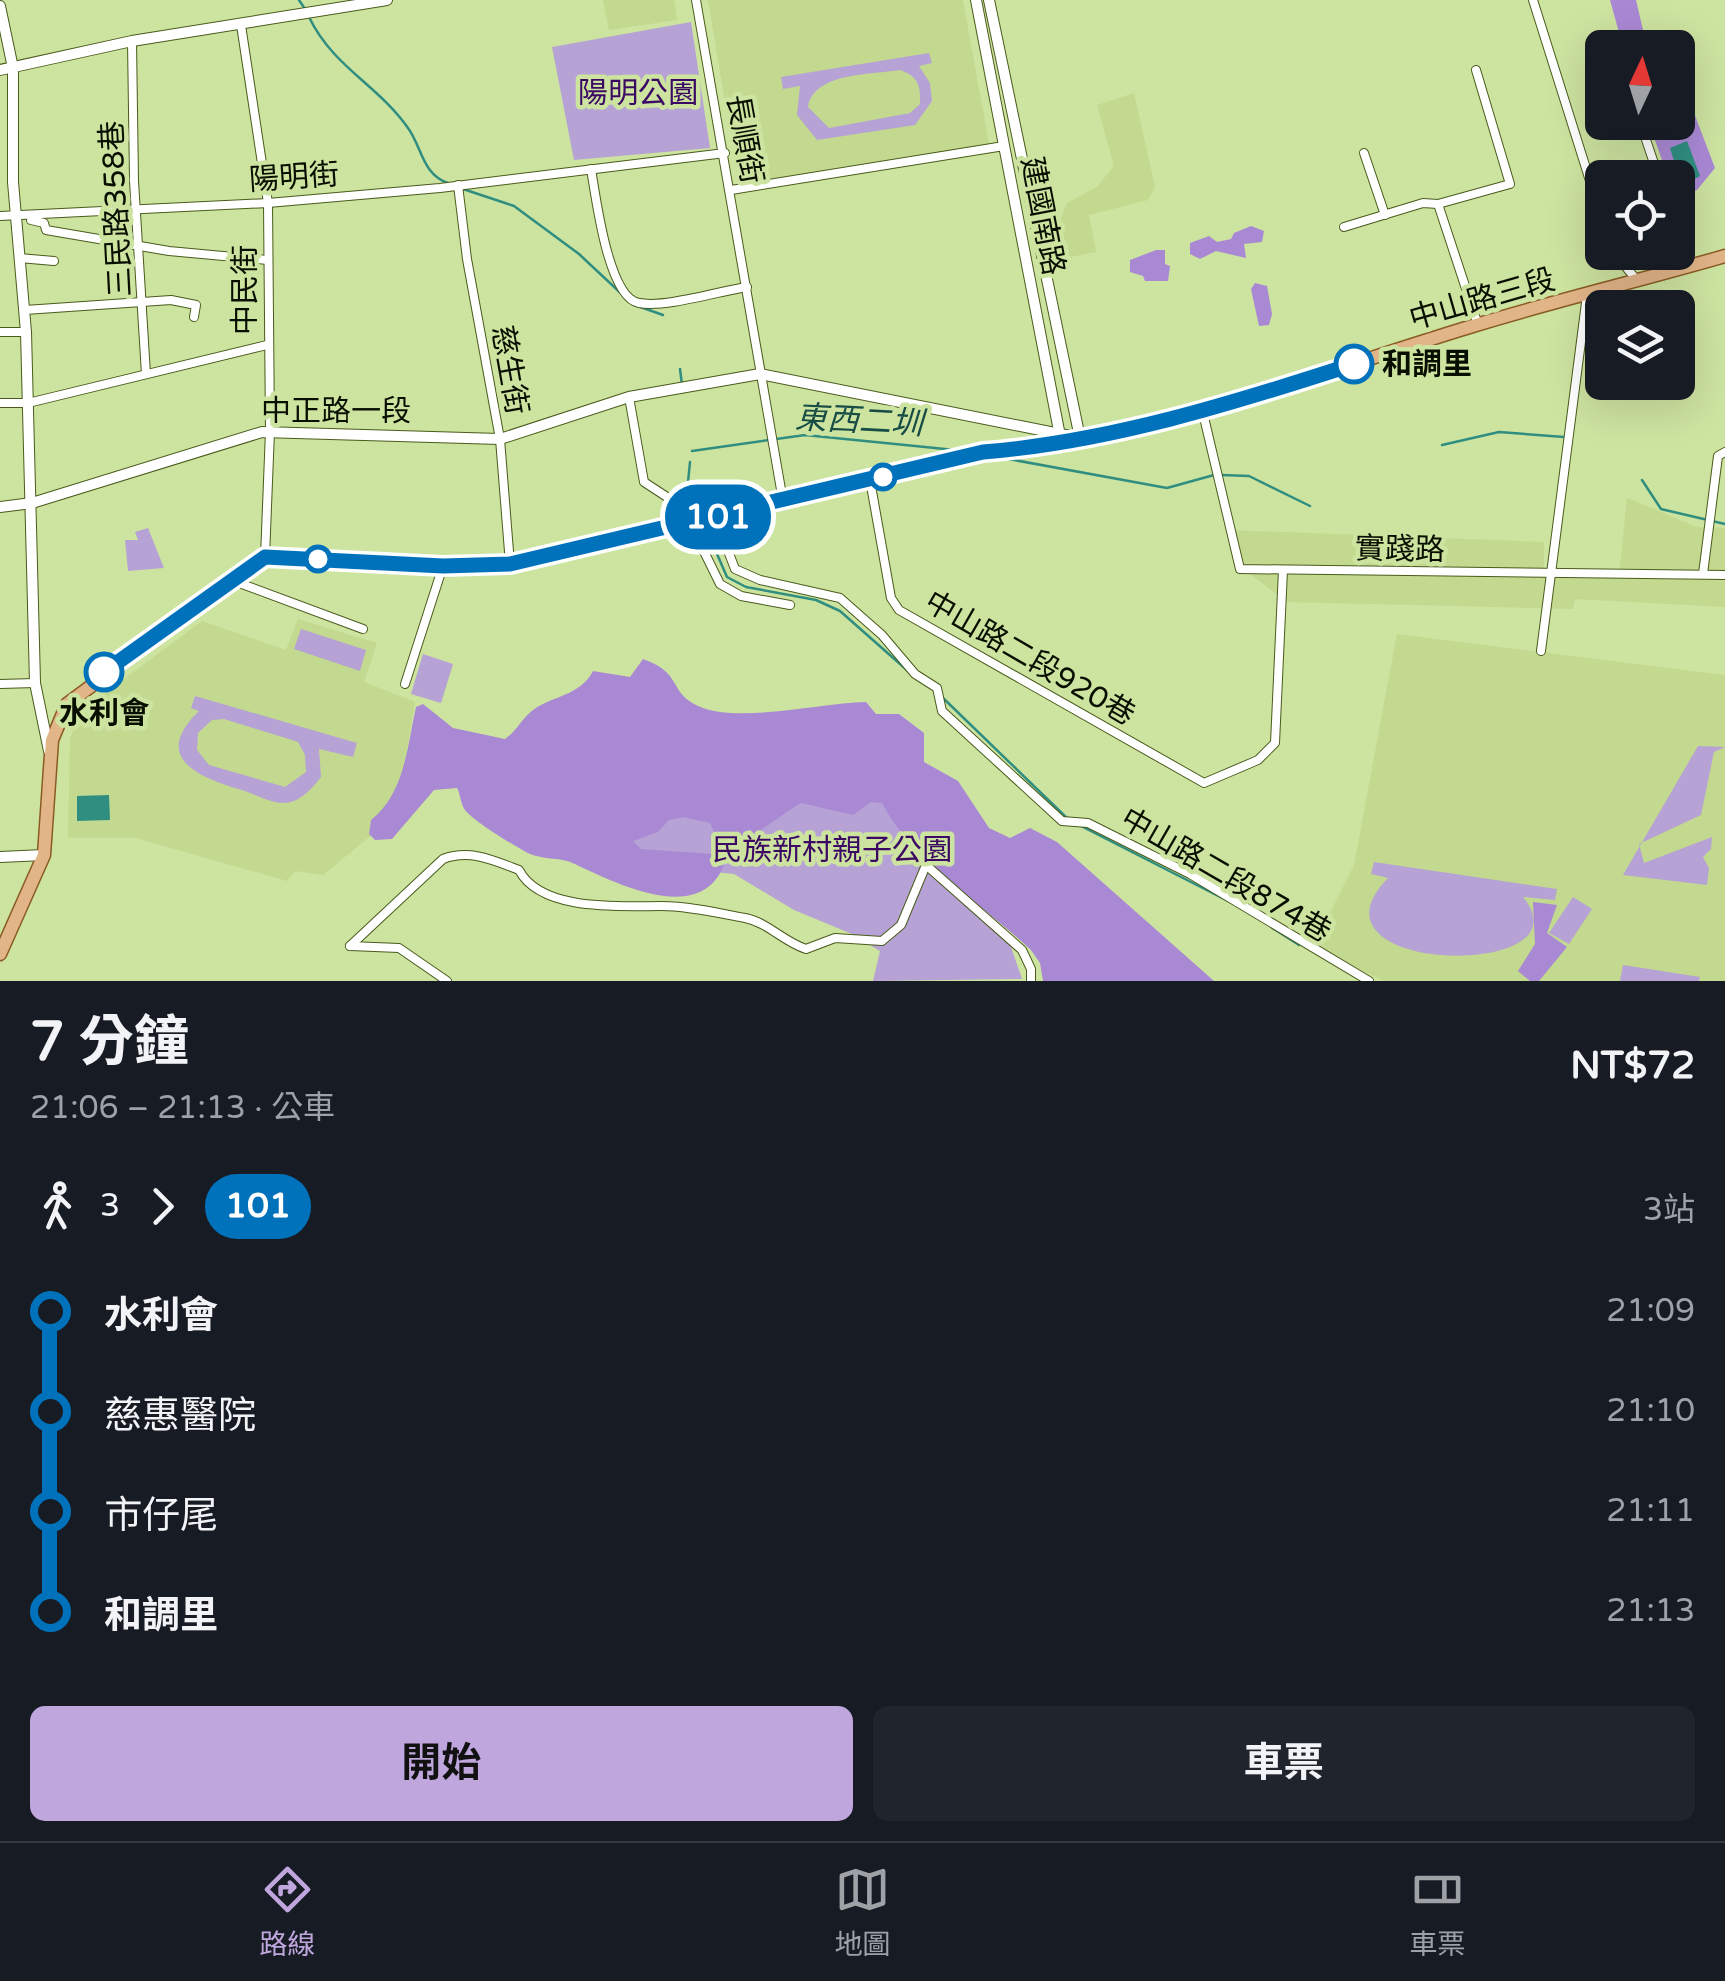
<!DOCTYPE html>
<html lang="zh-TW">
<head>
<meta charset="utf-8">
<style>
	:root { --surface:#171b24; --page:#20242c; --text:#f1f3f6; --muted:#9ea1a6; --line:#363941; --accent:#bfa6dd }
	body { margin:0; font-family:"Varela Round","Noto Sans TC",sans-serif; background:var(--page); color:var(--text); height:100vh; display:flex; flex-direction:column; font-size:38px; white-space:nowrap }
	* { box-sizing:border-box; margin:0 }
	p { font-size:32px; color:var(--muted) }
	.icon { flex:none; width:55px; height:55px; fill:none; stroke:currentColor; stroke-width:2; stroke-linecap:round; stroke-linejoin:round }
	.map { position:relative; height:981px; overflow:hidden }
	.panel { display:flex; flex-direction:column; background:var(--surface); flex:1 }
	.panel>* { flex:none }
	.badge { padding:0 20px; border-radius:32px; font-size:35px; line-height:65px }
	.needle { width:65px; rotate:4deg }
	.controls { position:absolute; left:1585px; top:30px; display:grid; gap:20px }
	.controls a { display:grid; place-items:center; width:110px; height:110px; border-radius:15px; background:var(--surface); box-shadow:0 10px 40px #0002; font-size:50px }
	.map>.badge { position:absolute; translate:-50% -50%; box-shadow:0 0 0 5px #fff }
	.legs { display:flex; align-items:center; gap:15px; height:110px; padding:0 30px; font-size:32px }
	.legs p { margin-inline-start:auto }
	.head { display:flex; align-items:center; justify-content:space-between; height:170px; padding:0 30px }
	h1 { font-size:55px; font-weight:700; line-height:75px }
	.primary-button { display:flex; gap:20px; margin-top:auto; padding:20px 30px }
	.primary-button a { flex:1; height:115px; border-radius:15px; background:var(--accent); color:#111; font-size:40px; font-weight:700; line-height:115px; text-align:center }
	.primary-button a+a { background:var(--page); color:var(--text) }
	ul { padding:0 30px; list-style:none }
	li { display:flex; align-items:center; gap:35px; height:100px; font-size:38px }
	li i { display:grid; place-items:center; width:15px; height:100%; margin:0 12px; background:currentColor }
	li i::after { content:''; width:25px; height:25px; margin:-12px; border:8px solid; border-radius:50%; background:var(--surface) }
	li p { margin-inline-start:auto }
	li:first-child i { background:linear-gradient(#0000 50%,currentColor 0) }
	li:last-child i { background:linear-gradient(currentColor 50%,#0000 0) }
	.dock { display:flex; justify-content:space-around; align-items:center; height:140px; border-top:2px solid var(--line); background:var(--surface); font-size:28px; color:var(--muted) }
	.dock a { display:grid; justify-items:center; gap:5px }
	.dock .on { color:var(--accent) }
	.map>svg:first-child { display:block }
</style>
</head>
<body>
<div class="map">
<svg width="1725" height="981" viewBox="0 0 1725 981">
	<rect width="100%" height="100%" fill="#cde3a0"/>
	<g fill="#c2d98f">
		<path d="M 603,0 L 674,0 L 677,20 L 609,30 Z"/>
		<path d="M 708,0 L 963,0 L 989,144 L 984,150 L 739,187 Z"/>
		<path d="M 1134,93 L 1155,187 L 1148,200 L 1089,215 L 1096,252 L 1055,260 L 1047,231 L 1057,228 L 1067,203 L 1097,187 L 1114,166 L 1097,105 Z"/>
		<path d="M 1627,498 L 1697,527 L 1725,528 L 1725,607 L 1575,599 L 1573,609 L 1287,602 L 1237,564 L 1228,530 L 1544,542 L 1544,576 L 1619,576 Z"/>
		<path d="M 298,619 L 377,643 L 364,682 L 415,702 L 396,815 L 323,875 L 295,871 L 287,881 L 136,838 L 68,838 L 70,739 L 81,711 L 202,621 L 286,650 Z"/>
		<path d="M 1397,634 L 1725,675 L 1725,981 L 1384,981 L 1313,947 L 1354,865 Z"/>
	</g>
	<g fill="#b6a2d4" fill-rule="evenodd">
		<path d="M 691,22 L 710,148 L 574,160 L 552,47 Z"/>
		<path d="M 929,53 L 932,63 L 919,66 L 930,83 L 932,101 L 915,125 L 817,140 L 797,115 L 800,86 L 783,89 L 781,77 ZM 900,70 C 918,76 921,86 920,104 L 910,113 L 829,128 L 808,107 C 814,72 871,75 900,70 Z"/>
		<path d="M 148,528 L 164,568 L 128,571 L 125,540 L 138,540 L 135,532 Z"/>
		<path d="M 301,629 L 366,650 L 360,671 L 294,649 Z"/>
		<path d="M 423,654 L 453,664 L 441,703 L 411,694 Z"/>
		<path d="M 195,696 L 357,743 L 353,757 L 319,749 L 321,777 C 312,789 299,803 283,803 C 271,803 256,795 245,791 C 204,779 148,760 199,711 L 191,708 ZM 224,719 L 298,742 L 305,755 L 306,772 L 285,787 L 209,765 L 197,750 L 198,733 L 212,720 Z"/>
		<path d="M 1698,746 L 1725,747 L 1714,752 L 1701,815 L 1639,844 L 1644,863 L 1712,837 L 1711,849 L 1703,857 L 1709,868 L 1707,885 L 1623,875 Z"/>
		<path d="M 806,785 L 899,789 L 901,834 L 1010,944 L 1022,979 L 873,981 L 880,951 L 852,934 L 794,910 L 734,874 L 622,862 L 613,806 Z"/>
		<path d="M 1374,862 L 1557,889 L 1555,900 L 1523,897 C 1593,981 1293,975 1388,878 L 1371,874 Z"/>
		<path d="M 1573,897 L 1592,909 L 1569,944 L 1549,933 Z"/>
		<path d="M 1623,965 L 1700,977 L 1699,981 L 1620,981 Z"/>
	</g>
	<g fill="#a989d4">
		<path d="M 1610,0 L 1636,0 L 1647,47 L 1623,47 Z"/>
		<path d="M 1678,100 L 1680,105 L 1691,105 L 1715,168 L 1697,190 L 1678,199 L 1678,178 L 1668,177 L 1649,123 L 1678,122 Z"/>
		<path d="M 1251,226 L 1264,231 L 1262,242 L 1244,244 L 1246,258 L 1216,251 L 1200,259 L 1190,254 L 1190,243 L 1209,236 L 1217,242 L 1231,239 L 1234,233 Z"/>
		<path d="M 1156,250 L 1165,250 L 1165,264 L 1170,266 L 1168,281 L 1145,281 L 1143,276 L 1130,272 L 1130,260 Z"/>
		<path d="M 1255,283 L 1267,286 L 1272,314 L 1269,325 L 1259,326 L 1251,289 Z"/>
		<path d="M 643,659 C 683,673 668,692 698,706 C 738,724 819,703 866,702 L 876,714 L 899,714 L 924,733 L 924,762 L 958,781 L 989,828 L 1010,838 L 1030,828 L 1057,842 L 1214,981 L 1043,981 L 1040,963 L 1031,950 C 982,904 913,863 882,803 L 871,802 L 853,815 L 801,803 C 777,816 746,848 719,842 L 710,823 L 683,817 L 669,820 L 658,832 L 633,841 L 641,849 L 727,855 C 709,930 619,885 575,864 C 561,857 544,860 530,854 C 517,848 472,820 465,810 C 461,805 460,793 457,788 L 434,790 L 392,839 L 375,840 L 369,834 L 371,820 C 405,793 407,747 416,707 L 423,704 L 453,728 L 505,739 C 517,731 522,718 533,710 C 554,695 580,696 593,671 L 630,677 Z"/>
		<path d="M 1533,902 L 1557,905 L 1547,933 L 1567,947 L 1539,981 L 1530,981 L 1518,971 L 1535,944 Z"/>
	</g>
	<g fill="#308e81">
		<path d="M 1687,141 L 1700,176 L 1682,186 L 1670,148 Z"/>
		<path d="M 109,795 L 110,820 L 77,821 L 77,796 Z"/>
	</g>
	<g fill="none" stroke-linecap="round" stroke-linejoin="round">
		<g stroke="#308e81" stroke-width="2.5">
			<path d="M 299,0 L 305,9"/>
			<path d="M 309,17 C 333,67 378,85 408,128 C 422,147 422,174 448,183"/>
			<path d="M 460,188 L 514,206 L 579,254 L 626,298"/>
			<path d="M 632,304 L 663,315"/>
			<path d="M 680,369 L 682,385"/>
			<path d="M 1442,445 L 1499,432 L 1564,437"/>
			<path d="M 692,451 L 805,435 L 965,451"/>
			<path d="M 992,456 L 1167,488 L 1214,475"/>
			<path d="M 690,462 L 688,482 L 699,512"/>
			<path d="M 1222,475 L 1249,476 L 1310,506"/>
			<path d="M 1642,480 L 1661,509 L 1725,524"/>
			<path d="M 704,524 L 727,577 L 746,587 L 816,600 L 840,611 L 908,671"/>
			<path d="M 942,697 L 1069,820"/>
			<path d="M 1081,826 L 1234,904"/>
			<path d="M 1271,927 L 1299,945"/>
		</g>
		<g stroke="#4a5b1c" stroke-width="10">
			<g id="minor">
				<path d="M 696,0 L 783,501"/>
				<path d="M 1533,0 L 1602,219"/>
				<path d="M 241,25 L 268,203 L 270,431 L 265,557"/>
				<path d="M 132,41 L 134,181 L 146,374"/>
				<path d="M 1640,122 L 1659,178"/>
				<path d="M 1364,153 L 1385,215"/>
				<path d="M 591,169 C 596,197 608,298 639,303 C 665,308 720,291 747,287"/>
				<path d="M 458,185 L 467,259 L 500,439 L 510,564"/>
				<path d="M 731,190 L 1004,146"/>
				<path d="M 1438,204 L 1478,325"/>
				<path d="M 0,216 L 268,203 L 440,188 L 725,153"/>
				<path d="M 31,220 L 44,223 L 46,230 L 169,251 L 268,260"/>
				<path d="M 1344,227 L 1423,203 L 1438,204 L 1510,184 L 1476,70"/>
				<path d="M 1678,232 L 1689,266"/>
				<path d="M 1613,252 L 1636,279"/>
				<path d="M 19,258 L 54,261"/>
				<path d="M 25,310 L 171,300 L 196,305 L 194,317"/>
				<path d="M 0,332 L 26,332"/>
				<path d="M 629,397 L 644,482 L 667,497 L 690,523 L 720,584 L 741,596 L 790,605"/>
				<path d="M 0,403 L 28,403 L 267,345"/>
				<path d="M 1202,409 L 1240,569 L 1725,575"/>
				<path d="M 870,480 L 891,598 L 899,610 L 1204,783 L 1258,760 L 1275,743 L 1283,570"/>
				<path d="M 715,517 L 735,569 L 760,580 L 840,598 L 882,635 L 915,674 L 937,688 L 942,711 L 1062,821 L 1088,823 L 1190,874 L 1369,981"/>
				<path d="M 1703,574 L 1718,456 L 1725,452"/>
				<path d="M 231,580 L 363,629"/>
				<path d="M 1541,651 L 1587,295"/>
				<path d="M 0,684 L 35,683"/>
				<path d="M 405,684 L 443,566"/>
				<path d="M 350,946 L 443,859 C 470,849 493,860 519,870 C 541,912 621,906 661,906 C 688,906 719,913 745,918 C 767,922 784,942 806,949 L 835,938 L 882,941 L 901,925 L 926,865 L 1022,950 L 1031,969 L 1031,981"/>
				<path d="M 350,946 L 399,948 L 447,981"/>
			</g>
		</g>
		<g stroke="#4a5b1c" stroke-width="12">
			<g id="tertiary">
				<path d="M 976,0 L 1060,436"/>
				<path d="M 0,6 L 13,68 L 13,182 L 26,332 L 35,683 L 49,751"/>
				<path d="M 0,70 L 132,41 L 387,0"/>
				<path d="M 0,507 L 32,503 L 262,432 L 500,439 L 629,397 L 760,374 L 1080,438 L 989,0"/>
				<path d="M 0,857 L 44,855"/>
			</g>
		</g>
		<g stroke="#8a5b24" stroke-width="15">
			<path id="primary" d="M 0,954 L 44,855 L 52,740 L 67,704 L 265,557 L 443,566 L 510,564 L 983,452 C 1153,438 1314,374 1476,325 C 1558,300 1642,280 1725,256"/>
		</g>
		<use href="#minor" stroke="#fff" stroke-width="8"/>
		<use href="#tertiary" stroke="#fff" stroke-width="10"/>
		<use href="#primary" stroke="#e2b588" stroke-width="12"/>
	</g>
	<g fill="none" stroke-linecap="round" stroke-linejoin="round">
		<g stroke="#fff" stroke-width="22">
			<path id="line-1" d="M 104,672 L 265,557 L 443,566 L 510,564 L 983,452 C 1109,442 1234,403 1354,364"/>
		</g>
		<use href="#line-1" stroke="#0072bc" stroke-width="15"/>
	</g>
	<g fill="#fff" stroke="#0072bc" stroke-width="5">
		<circle cx="1354" cy="364" r="18"/>
		<circle cx="883" cy="477" r="12"/>
		<circle cx="318" cy="559" r="12"/>
		<circle cx="104" cy="672" r="18"/>
	</g>
	<g text-anchor="middle" stroke-width="9" stroke-linejoin="round" paint-order="stroke">
		<g font-size="30" fill="#3b0863" stroke="#cde3a0">
			<text x="638" y="103">陽明公園</text>
			<text x="832" y="860">民族新村親子公園</text>
		</g>
		<g font-size="30" fill="#090f00" stroke="#cde3a0">
			<text transform="translate(745 139) rotate(80)" y="10">長順街</text>
			<text transform="translate(294 177) rotate(-4)" y="10">陽明街</text>
			<text transform="translate(116 209) rotate(-93)" y="10">三民路358巷</text>
			<text transform="translate(1043 216) rotate(79)" y="10">建國南路</text>
			<text transform="translate(245 290) rotate(-90)" y="10">中民街</text>
			<text transform="translate(1482 299) rotate(-16)" y="10">中山路三段</text>
			<text transform="translate(510 370) rotate(80)" y="10">慈生街</text>
			<text x="336" y="421">中正路一段</text>
			<text transform="translate(1400 549) rotate(1)" y="10">實踐路</text>
			<text transform="translate(1030 658) rotate(30)" y="10">中山路二段920巷</text>
			<text transform="translate(1226 875) rotate(30)" y="10">中山路二段874巷</text>
		</g>
		<g font-size="30" font-weight="bold" fill="#090f00" stroke="#cde3a0" text-anchor="start">
			<text x="1382" y="374">和調里</text>
			<text x="104" y="723" text-anchor="middle">水利會</text>
		</g>
		<g font-size="32" font-style="italic" fill="#184d46" stroke="#cde3a0">
			<text transform="translate(859 420) rotate(3)" y="11">東西二圳</text>
		</g>
	</g>
</svg>
<div class="controls">
<a><svg class="needle" viewBox="-14 -14 28 28"><path d="M0-13l5 13h-10z" fill="#e53935"/><path d="M0 13l5-13h-10z" fill="#9ea1a6"/></svg></a>
<a><svg class="icon" aria-label="locate" viewBox="0 0 24 24"><circle cx="12" cy="12" r="6"/><path d="M12 2v4M12 18v4M2 12h4M18 12h4"/></svg></a>
<a><svg class="icon" aria-label="layers" viewBox="0 0 24 24"><path d="M12 4l9 5-9 5-9-5zM3 14l9 5 9-5"/></svg></a>
</div>
<b class="badge" style="left:718px;top:517px;background:#0072bc;color:#fff">101</b>
</div>
<section class="panel">
<div class="head"><div><h1>7 分鐘</h1><p>21:06 – 21:13 · 公車</p></div><b>NT$72</b></div>
<div class="legs"><svg class="icon" aria-label="walk" viewBox="0 0 24 24"><circle cx="13" cy="4" r="2"/><path d="M13 8l-2 6 4 7M11 14l-3 7M7 12l3-4h3l4 4"/></svg>3<svg class="icon" aria-label="forward" viewBox="0 0 24 24"><path d="M9 5l7 7-7 7"/></svg><b class="badge" style="background:#0072bc;color:#fff">101</b><p>3站</p></div>
<ul>
<li><i style="color:#0072bc"></i><b>水利會</b><p>21:09</p></li>
<li><i style="color:#0072bc"></i><span>慈惠醫院</span><p>21:10</p></li>
<li><i style="color:#0072bc"></i><span>市仔尾</span><p>21:11</p></li>
<li><i style="color:#0072bc"></i><b>和調里</b><p>21:13</p></li>
</ul>
<div class="primary-button"><a>開始</a><a>車票</a></div>
</section>
<nav class="dock">
<a class="on"><svg class="icon" aria-label="directions" viewBox="0 0 24 24"><path d="M12 3l9 9-9 9-9-9zM9 14v-3h6M13 9l2 2-2 2"/></svg>路線</a>
<a><svg class="icon" aria-label="map" viewBox="0 0 24 24"><path d="M3 6l6-2 6 2 6-2v14l-6 2-6-2-6 2zM9 4v14M15 6v14"/></svg>地圖</a>
<a><svg class="icon" aria-label="tickets" viewBox="0 0 24 24"><path d="M3 7h18v10H3zM15 7v10"/></svg>車票</a>
</nav>
</body>
</html>
